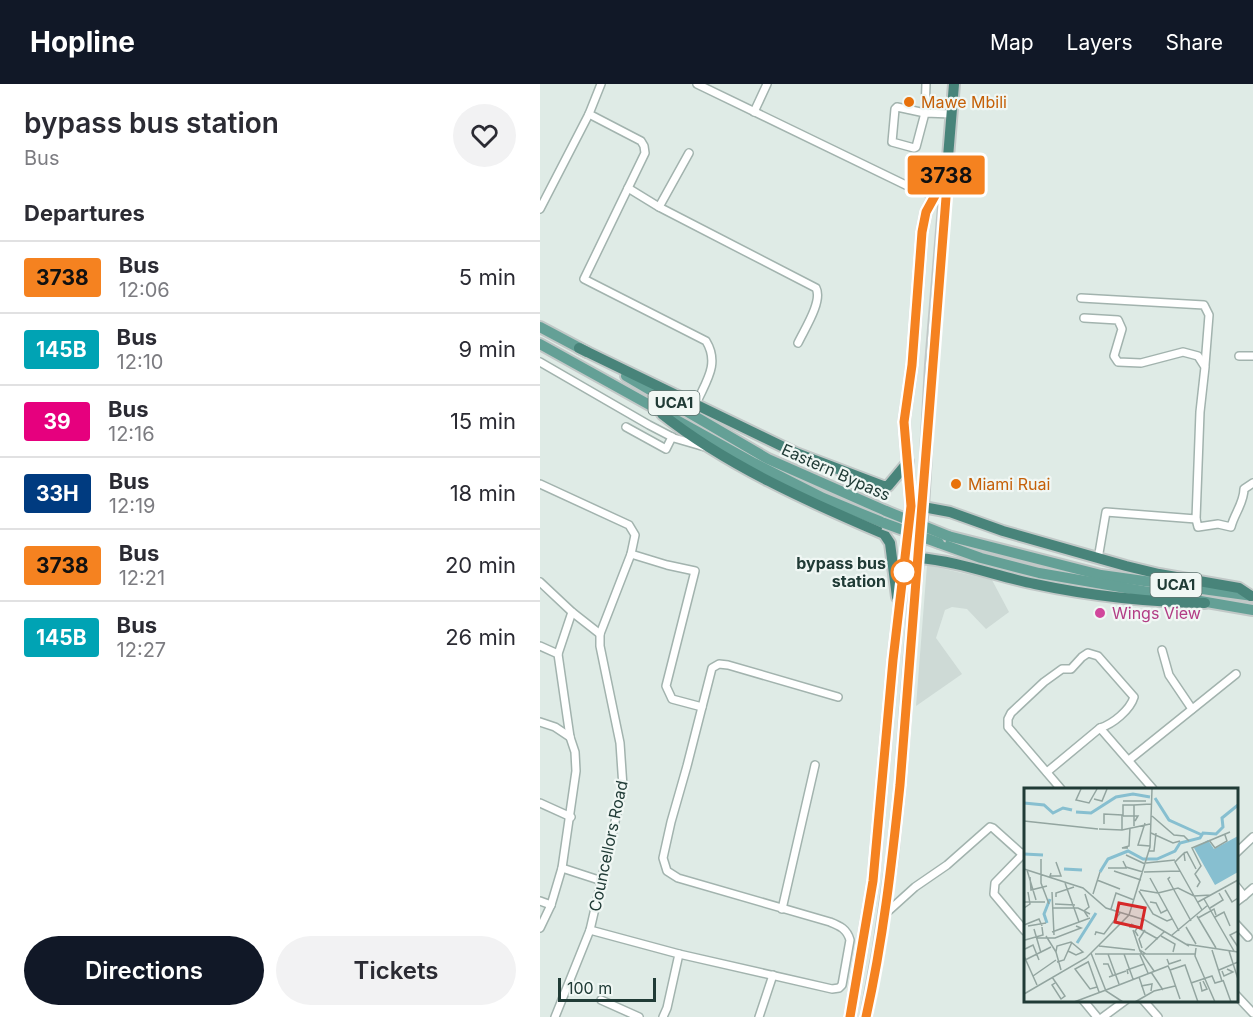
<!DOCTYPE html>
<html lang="en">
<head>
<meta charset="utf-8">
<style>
	:root { --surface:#fff; --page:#f2f2f3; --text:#2b2b33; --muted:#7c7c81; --line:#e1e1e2; --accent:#111827 }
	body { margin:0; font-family:Inter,sans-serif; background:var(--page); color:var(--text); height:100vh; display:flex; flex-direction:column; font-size:22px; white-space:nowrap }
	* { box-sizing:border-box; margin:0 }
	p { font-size:20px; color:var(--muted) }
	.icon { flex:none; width:33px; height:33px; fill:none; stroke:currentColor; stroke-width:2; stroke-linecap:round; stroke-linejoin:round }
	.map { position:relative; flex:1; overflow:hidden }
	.sheet { display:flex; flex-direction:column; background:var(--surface); width:540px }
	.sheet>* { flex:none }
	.badge { padding:0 12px; border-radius:4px; font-size:21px; line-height:39px }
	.scale { position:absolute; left:18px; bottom:15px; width:98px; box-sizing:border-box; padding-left:6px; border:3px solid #203b36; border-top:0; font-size:16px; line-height:21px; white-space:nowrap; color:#203b36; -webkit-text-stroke:4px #f0f7f4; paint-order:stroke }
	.map>.badge { position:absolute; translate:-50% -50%; box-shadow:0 0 0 3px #fff }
	h2 { padding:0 24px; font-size:22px; line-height:54px }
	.round { display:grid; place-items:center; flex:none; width:63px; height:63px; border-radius:32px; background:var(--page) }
	.overview { display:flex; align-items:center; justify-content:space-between; height:102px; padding:0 24px }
	h1 { font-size:28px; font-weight:600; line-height:45px }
	.primary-button { display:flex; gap:12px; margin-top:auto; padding:12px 24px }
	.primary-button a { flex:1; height:69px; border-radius:36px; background:var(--accent); color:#fff; font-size:24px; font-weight:600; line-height:69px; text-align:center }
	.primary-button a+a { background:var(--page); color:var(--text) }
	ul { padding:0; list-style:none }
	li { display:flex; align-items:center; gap:18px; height:72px; padding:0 24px; border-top:2px solid var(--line) }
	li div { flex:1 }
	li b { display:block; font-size:22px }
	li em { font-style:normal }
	li .badge { min-width:66px; font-weight:700; text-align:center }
	header { display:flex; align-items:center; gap:36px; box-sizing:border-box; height:84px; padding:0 30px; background:var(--accent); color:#fff }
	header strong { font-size:28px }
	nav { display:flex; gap:33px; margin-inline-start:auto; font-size:21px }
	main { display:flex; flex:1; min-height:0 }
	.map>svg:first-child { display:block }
</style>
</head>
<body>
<header>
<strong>Hopline</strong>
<nav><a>Map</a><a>Layers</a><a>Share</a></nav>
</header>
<main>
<section class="sheet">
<div class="overview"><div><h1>bypass bus station</h1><p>Bus</p></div><a class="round"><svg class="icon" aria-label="heart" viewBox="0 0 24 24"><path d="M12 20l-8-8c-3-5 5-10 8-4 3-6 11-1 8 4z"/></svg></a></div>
<h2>Departures</h2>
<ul>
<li><span class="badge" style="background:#f58220;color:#111">3738</span><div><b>Bus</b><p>12:06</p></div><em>5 min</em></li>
<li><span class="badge" style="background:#00a3b4;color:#fff">145B</span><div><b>Bus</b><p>12:10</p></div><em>9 min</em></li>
<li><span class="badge" style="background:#e6007e;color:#fff">39</span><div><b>Bus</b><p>12:16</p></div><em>15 min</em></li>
<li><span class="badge" style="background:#003b80;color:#fff">33H</span><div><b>Bus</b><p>12:19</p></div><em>18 min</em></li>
<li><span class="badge" style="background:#f58220;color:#111">3738</span><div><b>Bus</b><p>12:21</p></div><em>20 min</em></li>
<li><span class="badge" style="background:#00a3b4;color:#fff">145B</span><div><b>Bus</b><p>12:27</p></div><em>26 min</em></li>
</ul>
<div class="primary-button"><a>Directions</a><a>Tickets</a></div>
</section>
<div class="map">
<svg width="713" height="933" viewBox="0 0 713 933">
	<rect width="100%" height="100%" fill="#dfebe6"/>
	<path fill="#cedad6" d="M 387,481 L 452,496 L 469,528 L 446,545 L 427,525 L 412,523 L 405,526 L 396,554 L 422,590 L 376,622 Z"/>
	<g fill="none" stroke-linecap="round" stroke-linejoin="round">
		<g stroke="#a2b3ae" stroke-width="10">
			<g id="minor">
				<path d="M 61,0 L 49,30 L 101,57 L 104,62 L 105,69 L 44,195 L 166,257 C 180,280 166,297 156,320"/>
				<path d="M 157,0 L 376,106 L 395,111"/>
				<path d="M 386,0 L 385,29 L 376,63 L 374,64 L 352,58 L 355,25 L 357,23 L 385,29 L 412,30"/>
				<path d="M 214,28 L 227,0"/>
				<path d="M 88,104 L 119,123 L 276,204 C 283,217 264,246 258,259"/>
				<path d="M 119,123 L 149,69"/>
				<path d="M 0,125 L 49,30"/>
				<path d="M 541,214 L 664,221 L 669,231 L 665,281"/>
				<path d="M 544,234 L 578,236 L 582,245 L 574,272 L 578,278 L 601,279 L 643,268 L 658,272 L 665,283 L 660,328 L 656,435 L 566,428 L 558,475"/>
				<path d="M 699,272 L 713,272"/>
				<path d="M 0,278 L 109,341 L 134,354 L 165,363"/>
				<path d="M 86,343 L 126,365 L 132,353"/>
				<path d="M 0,400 L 89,441 L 95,451 L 91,470 L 60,550 L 60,562 L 80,659 L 83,703 L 50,846 L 15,933"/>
				<path d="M 656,435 L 658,443 L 678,440 L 691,443 C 694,430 704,419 704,405 L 713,399"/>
				<path d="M 91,470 L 127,481 L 155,487 L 126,602 L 132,615 L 162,623"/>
				<path d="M 0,498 L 32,528 L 60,550"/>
				<path d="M 0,562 L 18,570 L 30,653 L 35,668 L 36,687 L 22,784 L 11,821 L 0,817"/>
				<path d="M 622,566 L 629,591 L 652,625"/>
				<path d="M 18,570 L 32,528"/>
				<path d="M 0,638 L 15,643 L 30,653"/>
				<path d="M 589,676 L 696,590"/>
				<path d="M 507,688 L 560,644 L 613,705"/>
				<path d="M 521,705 L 468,643 L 468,635 L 471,629 L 504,598 L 522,585 L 531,585 L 542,573 L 548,569 L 558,572 L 594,613 C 590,626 573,640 560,644"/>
				<path d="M 0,719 L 31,733"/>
				<path d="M 485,768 L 455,799 L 454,810 L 485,847"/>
				<path d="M 696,769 L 713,753"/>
				<path d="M 22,784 L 62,797"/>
				<path d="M 696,802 L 704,812 L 696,818"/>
				<path d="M 704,812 L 713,804"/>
				<path d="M 242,825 L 275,681"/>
				<path d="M 344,831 L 375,803 L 407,781 L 450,743 L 453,744 L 482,770"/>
				<path d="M 696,840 L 708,853"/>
				<path d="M 0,844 L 11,821"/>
				<path d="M 50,846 L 139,870 L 127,924 L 123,933"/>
				<path d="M 139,870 L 292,905 L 299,904 L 302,901 L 310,856 C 307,845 300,842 290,838 L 138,794 L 127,787 L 123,774 L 131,738 L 147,682 L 172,584 L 179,580 L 188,581 L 298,613"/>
				<path d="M 696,911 L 713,929"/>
				<path d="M 61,916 L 99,933"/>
				<path d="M 543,916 L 557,933"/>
				<path d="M 603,916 L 618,933"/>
				<path d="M 219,933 L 233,891"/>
				<path d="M 563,933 L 586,916"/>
			</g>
		</g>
		<g stroke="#c1c8c7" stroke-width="14">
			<g id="primary">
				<path d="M 0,243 L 47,268"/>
				<path d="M 0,260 L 214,379 L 283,414 L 344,439"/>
				<path d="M 86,292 L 228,375 L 346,427"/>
				<path d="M 408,452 L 561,491 L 713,512"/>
				<path d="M 399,459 L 441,474 L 499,489 L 713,526"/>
			</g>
		</g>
		<g stroke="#c1c8c7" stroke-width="14">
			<g id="trunk">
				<path d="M 39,264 L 256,369 L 343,402 L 348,402 L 368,378"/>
				<path d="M 122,330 C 186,381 269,418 344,450 L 350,459 L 357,513"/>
				<path d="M 383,423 L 410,428 L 463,447 L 586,482 L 619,490 L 699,504 L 711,512"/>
				<path d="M 378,474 C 418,477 456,492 495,500 C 551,512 607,518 665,519"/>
				<path d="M 310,933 L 333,797 L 353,576 L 371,422 L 364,338 L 372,281 L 382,148 L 386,128 L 406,91"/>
				<path d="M 326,933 L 339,863 L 352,775 L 360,701 L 374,517 L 383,423 L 391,281 L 414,0"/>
			</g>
		</g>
		<use href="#minor" stroke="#fff" stroke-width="7"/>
		<use href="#primary" stroke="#64a096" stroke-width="10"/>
		<use href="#trunk" stroke="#48847a" stroke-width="10"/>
		<g stroke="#c1c8c7" stroke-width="14" stroke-linecap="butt">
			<g id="primary-bridge">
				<path d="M 346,427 L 408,452"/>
				<path d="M 344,439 L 399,459"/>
			</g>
		</g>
		<use href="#primary-bridge" stroke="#64a096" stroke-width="10"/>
	</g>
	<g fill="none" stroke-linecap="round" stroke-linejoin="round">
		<g stroke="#fff" stroke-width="14">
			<path id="line" d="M 310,933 L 333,797 L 353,576 L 371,422 L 364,338 L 372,281 L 382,148 L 386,128 L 408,88 L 360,701 C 352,778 343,857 326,933"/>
		</g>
		<use href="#line" stroke="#f58220" stroke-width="9"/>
	</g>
	<g fill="#e8710a" stroke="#f0f7f4" stroke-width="2">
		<circle cx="369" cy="18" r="6"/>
		<circle cx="416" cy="400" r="6"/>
	</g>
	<circle fill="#fff" stroke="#f58220" stroke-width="3" cx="364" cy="488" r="12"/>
	<circle fill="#d1479c" stroke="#f0f7f4" stroke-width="2" cx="560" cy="529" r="6"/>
	<g text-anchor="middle" stroke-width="4.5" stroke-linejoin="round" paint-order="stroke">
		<g fill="#f0f7f4" stroke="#5e736f" stroke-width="1.5">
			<rect x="108.5" y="307" width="51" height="24" rx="4.5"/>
			<rect x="610.5" y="489" width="51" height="24" rx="4.5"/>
		</g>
		<g font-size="15" font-weight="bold" fill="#203b36">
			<text x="134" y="324">UCA1</text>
			<text x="636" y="506">UCA1</text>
		</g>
		<g font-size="16" fill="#c56008" stroke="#f0f7f4" text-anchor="start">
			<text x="381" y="24">Mawe Mbili</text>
			<text x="428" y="406">Miami Ruai</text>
		</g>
		<g font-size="16" fill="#203b36" stroke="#f0f7f4">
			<text transform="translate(296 388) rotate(24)" y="6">Eastern Bypass</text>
			<text transform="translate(68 762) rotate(-78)" y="6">Councellors Road</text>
		</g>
		<g font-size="16" font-weight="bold" fill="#203b36" stroke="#f0f7f4" text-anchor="end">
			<text x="346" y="485">bypass bus<tspan x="346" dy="18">station</tspan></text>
		</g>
		<g font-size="16" fill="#b23c85" stroke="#f0f7f4" text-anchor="start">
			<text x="572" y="535">Wings View</text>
		</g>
	</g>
	<g transform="translate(484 704)">
		<rect width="214" height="214" fill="#dfebe6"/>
		<path d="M 214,48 L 214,84 L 191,97 L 170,60 L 184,52 L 190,61 Z" fill="#87bfd0"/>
		<path fill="none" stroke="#87bfd0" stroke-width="3" d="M 131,10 L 145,32 L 178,47M 0,15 L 20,17 L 29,25 L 39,20 L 48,22M 52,24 L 67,25 L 92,9 L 109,6 L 126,9M 0,66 L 19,67M 40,81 L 58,82M 76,84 L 84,71 L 104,63 L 119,71 L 133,71 L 151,63 L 156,55 L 176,50 L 179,45 L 192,46 L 199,39 L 198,30 L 214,17M 23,135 L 20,126 L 26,111M 53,155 L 72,125"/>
		<path fill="none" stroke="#93a5a0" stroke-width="1.5" d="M 57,1 L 52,12 L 65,15 L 73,1M 70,11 L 78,13 L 83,1M 99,13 L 122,13M 99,28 L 114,28 L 111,33M 99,28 L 99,17 L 110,17M 128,28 L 150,47 L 160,48 L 165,53M 0,33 L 74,41M 121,35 L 114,57 L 126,58M 80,36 L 80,26 L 98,27 L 98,42M 110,38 L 110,17 L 127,16M 75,41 L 98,42 L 126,36M 127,45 L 149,55 L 156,53M 185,52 L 191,60 L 203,53 L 201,47M 104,60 L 98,60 L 105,58 L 106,40M 125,63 L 130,63 L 132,45M 160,65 L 163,64 L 172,81M 102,67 L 121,76M 17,71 L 17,95 L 25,116M 99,73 L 102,79 L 119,84M 161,73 L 160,65 L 151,74 L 178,122M 122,75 L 151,72M 84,80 L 103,80M 0,81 L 59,100 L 82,120 L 121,132 L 165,158M 3,82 L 12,112M 90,83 L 117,92M 120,84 L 156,83M 27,85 L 26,88 L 37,88 L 32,74M 6,89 L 7,102 L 23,98M 146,89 L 144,91 L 167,133M 126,90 L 155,143M 73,92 L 96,101M 41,95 L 55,134M 173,99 L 176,94 L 171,86 L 177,78 L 168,60 L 206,44M 116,102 L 134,105M 201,102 L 208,114 L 214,110M 115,103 L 129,126 L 143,133 L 148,131M 28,104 L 30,147M 134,105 L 154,100 L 170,108 L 187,107M 61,106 L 65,119 L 60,123 L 64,129M 69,106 L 76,84M 32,109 L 32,105 L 50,99M 180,111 L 210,163M 0,114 L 21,114M 126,114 L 132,115 L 137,125 L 143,122M 174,114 L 214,92M 31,116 L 51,117M 0,120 L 6,116 L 4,104M 28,120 L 54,120 L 66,126M 186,120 L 199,112 L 195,105M 87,121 L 92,105 L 110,112M 173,128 L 192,160M 191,129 L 200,124 L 206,138M 174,130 L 190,121 L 192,127M 107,136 L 134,151M 0,137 L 15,131 L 18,138M 4,138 L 22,135M 105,139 L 114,139 L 111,143 L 114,148M 162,139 L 172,156M 10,141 L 17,165M 109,142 L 116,163 L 130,183M 214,143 L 206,147 L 214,159M 28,144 L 66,130M 71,147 L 72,144 L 80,146 L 96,125M 148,147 L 184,117M 22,148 L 32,164M 137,148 L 151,156 L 149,164M 12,150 L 31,150 L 57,140 L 52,138M 1,152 L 19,147 L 18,139M 161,156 L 214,164M 75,158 L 111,162M 118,160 L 115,151 L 121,142M 172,160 L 171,168 L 191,214M 1,161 L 9,157 L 15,172M 116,162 L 122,166 L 171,166M 121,162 L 140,144M 205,163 L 214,191M 32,164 L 33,158 L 47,154 L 59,164 L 52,167 L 44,163M 32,164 L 37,182M 67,165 L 82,203 L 99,214M 71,166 L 121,166M 84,166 L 95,196M 100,166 L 109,191M 116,167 L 124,185M 0,168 L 13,197M 143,171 L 145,176 L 157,172M 1,172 L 27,159M 64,173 L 75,204M 33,174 L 40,172 L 48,154M 64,174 L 51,181 L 66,201 L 73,199M 79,176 L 84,176 L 89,188M 146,182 L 156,211M 195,182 L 214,174M 198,183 L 200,188 L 209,184 L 203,181M 127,184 L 139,202M 104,186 L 103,182 L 120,176M 9,188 L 32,172M 28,189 L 41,208 L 37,211 L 28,197 L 31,195M 85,189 L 102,183M 115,189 L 121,207M 199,192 L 207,214M 176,194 L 178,203 L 183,201 L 179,193M 167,195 L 188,188 L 191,195 L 198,193 L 188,162M 117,198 L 128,196 L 127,203M 82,202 L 144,178 L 146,182 L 161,177 L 174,214M 0,206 L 62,170 L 105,127 L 126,59 L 128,1M 50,214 L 82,202M 111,214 L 130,203 L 151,198"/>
		<path fill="#d62828" fill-opacity="0.15" stroke="#d62828" stroke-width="3" d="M 95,115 L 121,120 L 117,140 L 91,134 Z"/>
		<rect width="214" height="214" fill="none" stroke="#203b36" stroke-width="3"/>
	</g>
</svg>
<div class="scale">100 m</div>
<b class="badge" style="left:406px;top:91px;background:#f58220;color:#111">3738</b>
</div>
</main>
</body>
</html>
